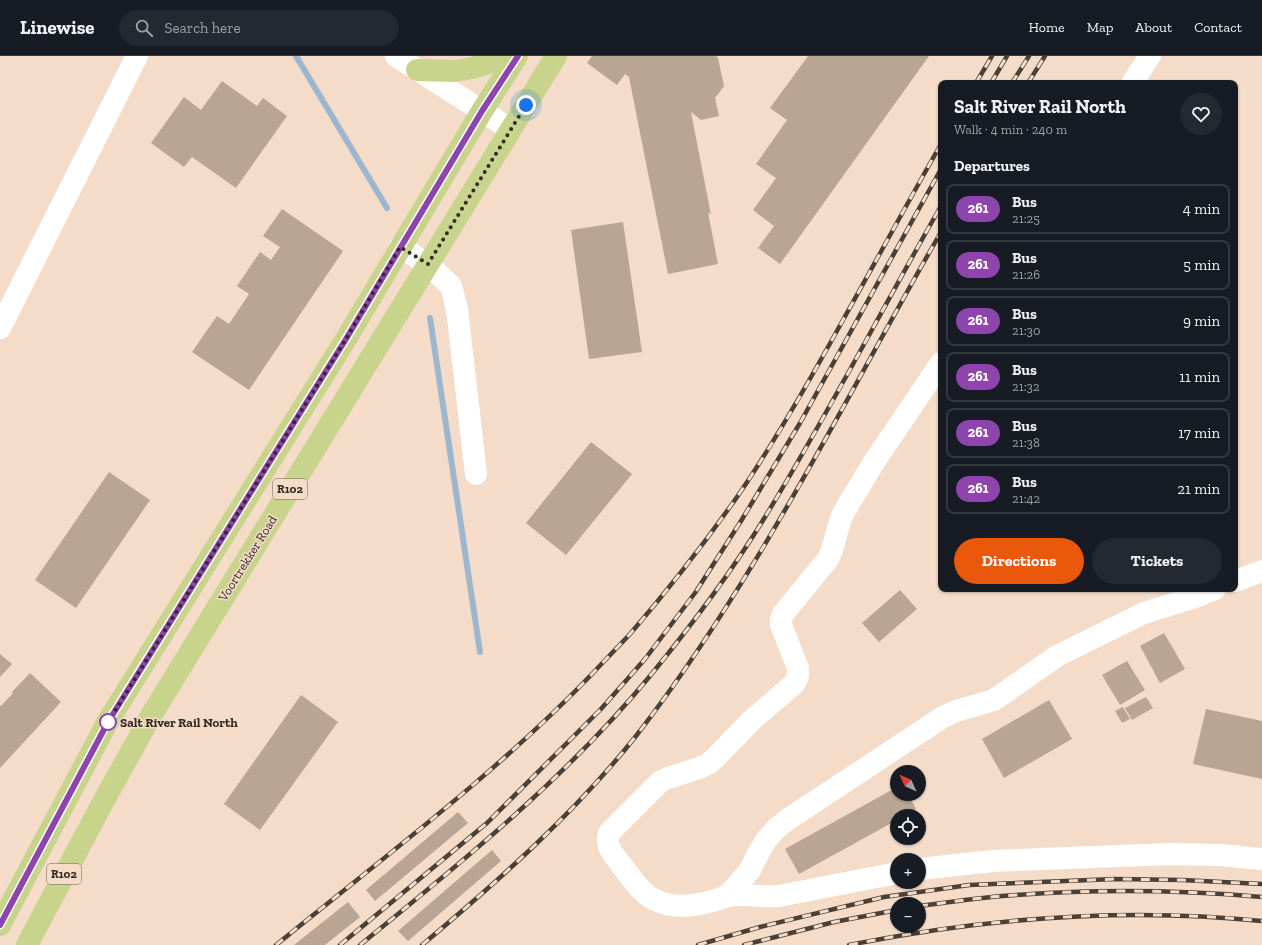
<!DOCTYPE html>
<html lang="en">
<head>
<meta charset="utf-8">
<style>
	:root { --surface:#171b24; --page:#242831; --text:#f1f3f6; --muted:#9ea1a6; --line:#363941; --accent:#ea580c }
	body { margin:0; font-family:"Zilla Slab",serif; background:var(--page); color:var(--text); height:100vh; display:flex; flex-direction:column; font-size:15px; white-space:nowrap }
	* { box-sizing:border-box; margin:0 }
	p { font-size:13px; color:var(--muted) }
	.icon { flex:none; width:22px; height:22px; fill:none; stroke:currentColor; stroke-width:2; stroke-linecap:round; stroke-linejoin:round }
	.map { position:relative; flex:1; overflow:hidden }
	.drawer { position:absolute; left:938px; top:24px; width:300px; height:512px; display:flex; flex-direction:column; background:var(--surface); border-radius:8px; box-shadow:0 1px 3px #0004 }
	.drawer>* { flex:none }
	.badge { padding:0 8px; border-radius:13px; font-size:14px; line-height:26px }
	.needle { width:26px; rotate:314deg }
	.buttons { position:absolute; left:890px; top:709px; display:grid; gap:8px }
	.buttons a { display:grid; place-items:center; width:36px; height:36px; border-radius:50%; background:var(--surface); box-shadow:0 1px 3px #0004; font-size:20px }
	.you { position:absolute; width:20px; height:20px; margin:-10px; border:3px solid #fff; border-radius:50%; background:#1a73e8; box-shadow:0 0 0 6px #1a73e833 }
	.map>.badge { position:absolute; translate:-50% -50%; box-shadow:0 0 0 2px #fff }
	h2 { padding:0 16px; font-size:15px; line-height:36px }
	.round { display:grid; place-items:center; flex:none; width:42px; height:42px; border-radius:21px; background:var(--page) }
	.summary { display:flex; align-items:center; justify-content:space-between; height:68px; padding:0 16px }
	h1 { font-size:19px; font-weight:800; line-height:30px }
	.cta { display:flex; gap:8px; margin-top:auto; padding:8px 16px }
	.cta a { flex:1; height:46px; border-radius:24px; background:var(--accent); color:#fff; font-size:16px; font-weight:800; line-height:46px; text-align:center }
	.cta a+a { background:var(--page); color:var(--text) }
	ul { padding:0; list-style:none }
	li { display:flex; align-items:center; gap:12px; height:50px; margin:0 8px 6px; padding:0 8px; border:2px solid var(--line); border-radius:8px }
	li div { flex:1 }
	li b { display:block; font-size:15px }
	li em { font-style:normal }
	li .badge { min-width:44px; font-weight:700; text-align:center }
	header { display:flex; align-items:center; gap:24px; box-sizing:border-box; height:56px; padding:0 20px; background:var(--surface); border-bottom:1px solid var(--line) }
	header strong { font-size:19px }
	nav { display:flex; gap:22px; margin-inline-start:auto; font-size:14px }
	.search { width:280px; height:36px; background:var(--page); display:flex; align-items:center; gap:10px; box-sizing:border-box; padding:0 14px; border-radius:22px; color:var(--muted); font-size:15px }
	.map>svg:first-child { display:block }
</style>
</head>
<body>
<header>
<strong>Linewise</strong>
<div class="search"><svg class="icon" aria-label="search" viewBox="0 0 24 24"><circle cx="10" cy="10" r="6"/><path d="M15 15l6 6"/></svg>Search here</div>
<nav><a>Home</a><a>Map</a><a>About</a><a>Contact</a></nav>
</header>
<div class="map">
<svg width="1262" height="889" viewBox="0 0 1262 889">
	<rect width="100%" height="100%" fill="#f4dcc9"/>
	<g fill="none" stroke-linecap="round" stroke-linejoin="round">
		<g stroke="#9cb7cd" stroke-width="6">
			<path d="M 296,0 L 387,152"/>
			<path d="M 430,262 L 480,596"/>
		</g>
	</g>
	<g fill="#baa492">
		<path d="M 592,0 L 716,0 L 718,2 L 724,30 L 715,42 L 719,60 L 701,64 L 691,56 L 711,159 L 708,156 L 718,208 L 668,218 L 629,21 L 625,18 L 617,29 L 587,7 Z"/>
		<path d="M 808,0 L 929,0 L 780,208 L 758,192 L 774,170 L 753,154 L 776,122 L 756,108 L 787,64 L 770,52 Z"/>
		<path d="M 222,25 L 257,50 L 263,42 L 287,60 L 236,132 L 192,101 L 184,111 L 151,87 L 184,41 L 201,54 Z"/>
		<path d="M 282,153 L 343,195 L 249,334 L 192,296 L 217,260 L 229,268 L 249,238 L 237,230 L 260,196 L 271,204 L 280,191 L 263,180 Z"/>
		<path d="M 623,166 L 642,296 L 589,303 L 571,174 Z"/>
		<path d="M 591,386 L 632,418 L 566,499 L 526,467 Z"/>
		<path d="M 109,416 L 150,444 L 76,552 L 35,524 Z"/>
		<path d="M 900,534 L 917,553 L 879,586 L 862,567 Z"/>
		<path d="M 1164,577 L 1185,613 L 1160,627 L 1140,590 Z"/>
		<path d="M 0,598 L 12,608 L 0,621 Z"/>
		<path d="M 1127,605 L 1145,634 L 1120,649 L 1102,619 Z"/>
		<path d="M 30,617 L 61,646 L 0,712 L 0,649 L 1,650 L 13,637 L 12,636 Z"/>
		<path d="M 301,639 L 338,666 L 260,774 L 224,748 Z"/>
		<path d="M 1146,641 L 1153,652 L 1132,664 L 1125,652 Z"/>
		<path d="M 1049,644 L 1072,683 L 1004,722 L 982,683 Z"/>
		<path d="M 1123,651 L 1130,663 L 1122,667 L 1115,655 Z"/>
		<path d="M 1206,653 L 1262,665 L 1262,723 L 1193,708 Z"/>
		<path d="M 897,731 L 897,738 L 908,738 L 916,753 L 904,760 L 897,760 L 897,764 L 799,818 L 785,793 Z"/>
		<path d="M 458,756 L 468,767 L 375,845 L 366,834 Z"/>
		<path d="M 492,794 L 501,805 L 408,885 L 398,875 Z"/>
		<path d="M 348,846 L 360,861 L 325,889 L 294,889 Z"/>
	</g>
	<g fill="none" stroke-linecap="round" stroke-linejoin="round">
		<g stroke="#fff" stroke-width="22">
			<path d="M 396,0 L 510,73"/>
			<path d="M 1132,27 L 1150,0"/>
			<path d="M 400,191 L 428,208 L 451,230 L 457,253 L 476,418"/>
			<path d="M 0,272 L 137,0"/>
			<path d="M 1235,525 L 1262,515"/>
			<path d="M 919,813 L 993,805 L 1171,798 L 1220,799 L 1262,803"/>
			<path d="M 897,817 L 779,840 C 761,842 743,836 725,841 L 734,833 L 750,814 L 759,796 L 766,784 L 777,772 L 787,764 L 943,661 L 956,655 L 994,644 L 1057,600 L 1144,557 L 1195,541 L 1215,533"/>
			<path d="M 725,841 C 702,849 676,855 653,843 C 641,837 628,818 620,807 C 612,797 605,789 609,777 L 661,725 L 668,722 L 699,712 L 708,708 L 716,701 L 752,664 L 795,627 L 798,620 L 798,612 L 781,569 L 781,564 L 783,558 L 828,503 C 836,488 836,471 844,456 L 874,406 L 941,307"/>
		</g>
		<g stroke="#c8d38c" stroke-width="22">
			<path d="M 417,14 L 455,15 L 472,12 L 511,0"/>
			<path d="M 0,869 L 108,665 L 346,283 L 482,55 L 517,0"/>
			<path d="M 27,889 L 102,748 L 152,658 L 556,0"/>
		</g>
		<g stroke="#4a4037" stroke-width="4.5">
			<g id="rail">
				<path d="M 976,27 L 992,0"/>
				<path d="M 991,27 L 1007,0"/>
				<path d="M 1012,27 L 1029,0"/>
				<path d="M 1028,27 L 1045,0"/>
				<path d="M 919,850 C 951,846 983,841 1016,839 C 1098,833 1180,834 1262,841"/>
				<path d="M 276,889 C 384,801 497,717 593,617 C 605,604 618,591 630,578 C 668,534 704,488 737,441 C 776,384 810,324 843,264 C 876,205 908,146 941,88"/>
				<path d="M 340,889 L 487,767 L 601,653 L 645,603 L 695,537 L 741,465 L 800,367 L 941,113"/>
				<path d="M 360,889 C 462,806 566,722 650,620 C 691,570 731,517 765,461 C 827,360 882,253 941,150"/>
				<path d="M 422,889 C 497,826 575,757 636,680 C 757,524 843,346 941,176"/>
				<path d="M 698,889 L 760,871 L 884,841 L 969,829 L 1115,823 L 1182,824 L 1262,828"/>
				<path d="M 744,889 L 834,866 L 897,854"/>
				<path d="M 849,889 C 985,862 1124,851 1262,865"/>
			</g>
		</g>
		<use href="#rail" stroke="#f4dcc9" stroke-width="3" stroke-dasharray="9" stroke-linecap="butt"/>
	</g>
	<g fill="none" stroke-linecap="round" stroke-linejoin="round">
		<g stroke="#fff" stroke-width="9">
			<path id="line" d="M 0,869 L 108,666 L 346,283 L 482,55 L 518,0"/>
		</g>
		<use href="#line" stroke="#8e44ad" stroke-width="6"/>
		<path stroke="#332a23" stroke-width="4" stroke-dasharray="0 7.2" d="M 108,666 L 346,283 L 400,191 L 428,208 L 526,49"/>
	</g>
	<circle fill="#fff" stroke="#8e44ad" stroke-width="2" cx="108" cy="666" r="8"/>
	<g text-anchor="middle" stroke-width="3" stroke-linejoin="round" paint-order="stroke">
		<g fill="#f4dcc9" stroke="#6d5f55" stroke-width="1">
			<rect x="273" y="423" width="34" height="20" rx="3"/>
			<rect x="47" y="808" width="34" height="20" rx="3"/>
		</g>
		<g font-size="12" font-weight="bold" fill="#332a23">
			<text x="290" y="437">R102</text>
			<text x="64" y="822">R102</text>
		</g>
		<g font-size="13" fill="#332a23" stroke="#f4dcc9">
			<text transform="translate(247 502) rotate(-58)" y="5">Voortrekker Road</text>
		</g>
		<g font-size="13" font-weight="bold" fill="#332a23" stroke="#f4dcc9" text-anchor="start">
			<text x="120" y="671">Salt River Rail North</text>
		</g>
	</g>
</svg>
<div class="buttons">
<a><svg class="needle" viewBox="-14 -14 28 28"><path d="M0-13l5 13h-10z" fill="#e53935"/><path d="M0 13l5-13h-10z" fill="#9ea1a6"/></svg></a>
<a><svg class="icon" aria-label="locate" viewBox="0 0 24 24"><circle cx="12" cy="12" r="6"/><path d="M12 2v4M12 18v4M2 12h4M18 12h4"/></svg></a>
<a>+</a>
<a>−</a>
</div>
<div class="you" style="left:526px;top:49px"></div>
<section class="drawer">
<div class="summary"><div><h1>Salt River Rail North</h1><p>Walk · 4 min · 240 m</p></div><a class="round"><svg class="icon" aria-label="heart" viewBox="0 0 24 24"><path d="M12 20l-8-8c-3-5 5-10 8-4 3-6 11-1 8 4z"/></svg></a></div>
<h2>Departures</h2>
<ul>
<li><span class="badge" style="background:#8e44ad;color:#fff">261</span><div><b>Bus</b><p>21:25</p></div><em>4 min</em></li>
<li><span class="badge" style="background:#8e44ad;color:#fff">261</span><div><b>Bus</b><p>21:26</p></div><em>5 min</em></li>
<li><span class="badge" style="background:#8e44ad;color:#fff">261</span><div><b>Bus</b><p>21:30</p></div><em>9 min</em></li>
<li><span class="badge" style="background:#8e44ad;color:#fff">261</span><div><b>Bus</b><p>21:32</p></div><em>11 min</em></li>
<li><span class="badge" style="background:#8e44ad;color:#fff">261</span><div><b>Bus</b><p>21:38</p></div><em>17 min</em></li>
<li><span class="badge" style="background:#8e44ad;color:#fff">261</span><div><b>Bus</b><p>21:42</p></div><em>21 min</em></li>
</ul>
<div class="cta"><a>Directions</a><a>Tickets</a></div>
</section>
</div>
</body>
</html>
